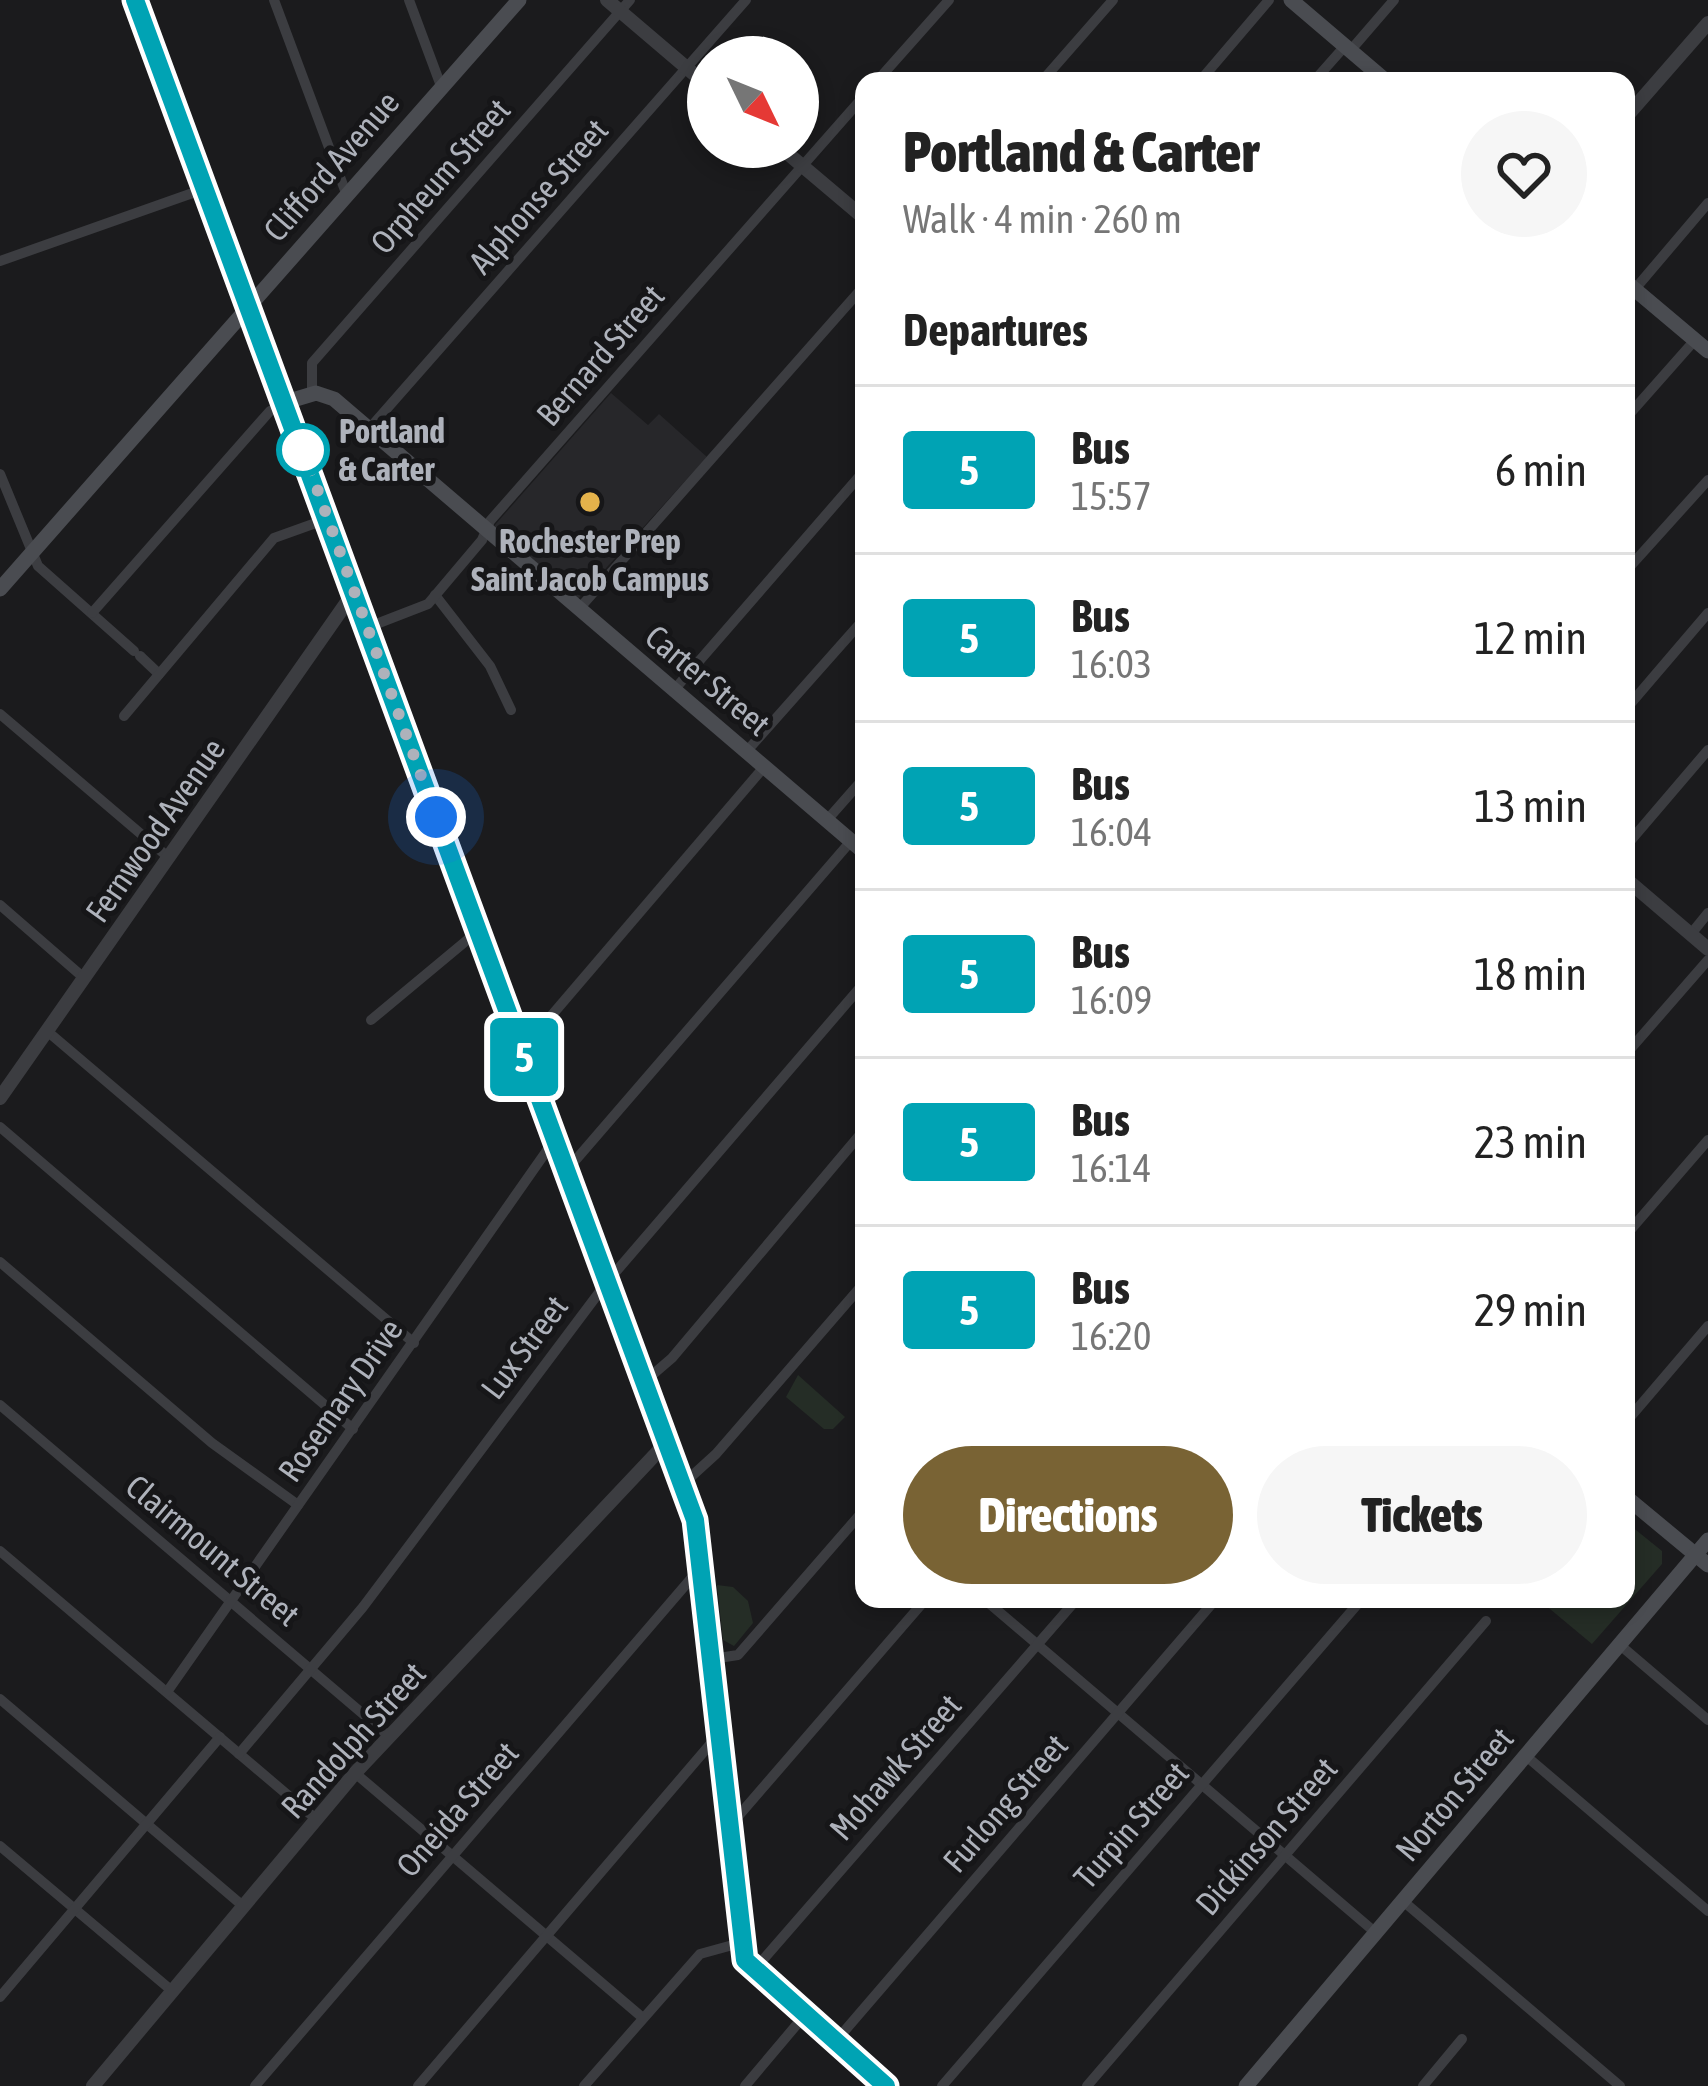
<!DOCTYPE html>
<html lang="en">
<head>
<meta charset="utf-8">
<style>
	:root { --surface:#fff; --page:#f6f6f6; --text:#222; --muted:#767676; --line:#e0e0e0; --accent:#796334 }
	body { margin:0; font-family:"Asap Condensed",sans-serif; background:var(--page); color:var(--text); height:100vh; display:flex; flex-direction:column; font-size:45px; white-space:nowrap }
	* { box-sizing:border-box; margin:0 }
	p { font-size:39px; color:var(--muted) }
	.icon { flex:none; width:66px; height:66px; fill:none; stroke:currentColor; stroke-width:2; stroke-linecap:round; stroke-linejoin:round }
	.map { position:relative; flex:1; overflow:hidden }
	.drawer { position:absolute; left:855px; top:72px; width:780px; height:1536px; display:flex; flex-direction:column; background:var(--surface); border-radius:24px; box-shadow:0 6px 18px #0003 }
	.drawer>* { flex:none }
	.badge { padding:0 24px; border-radius:9px; font-size:42px; line-height:78px }
	.needle { width:78px; rotate:133deg }
	.fabs { position:absolute; left:687px; top:36px; display:grid; gap:24px }
	.fabs a { display:grid; place-items:center; width:132px; height:132px; border-radius:50%; background:var(--surface); box-shadow:0 6px 18px #0003; font-size:60px }
	.you { position:absolute; width:60px; height:60px; margin:-30px; border:9px solid #fff; border-radius:50%; background:#1a73e8; box-shadow:0 0 0 18px #1a73e833 }
	.map>.badge { position:absolute; translate:-50% -50%; box-shadow:0 0 0 6px #fff }
	h2 { padding:0 48px; font-size:45px; line-height:108px }
	.round { display:grid; place-items:center; flex:none; width:126px; height:126px; border-radius:63px; background:var(--page) }
	.summary { display:flex; align-items:center; justify-content:space-between; height:204px; padding:0 48px }
	h1 { font-size:57px; font-weight:800; line-height:90px }
	.cta { display:flex; gap:24px; margin-top:auto; padding:24px 48px }
	.cta a { flex:1; height:138px; border-radius:72px; background:var(--accent); color:#fff; font-size:48px; font-weight:800; line-height:138px; text-align:center }
	.cta a+a { background:var(--page); color:var(--text) }
	ul { padding:0; list-style:none }
	li { display:flex; align-items:center; gap:36px; height:168px; padding:0 48px; border-top:3px solid var(--line) }
	li div { flex:1 }
	li b { display:block; font-size:45px }
	li em { font-style:normal }
	li .badge { min-width:132px; font-weight:700; text-align:center }
	.map>svg:first-child { display:block }
</style>
</head>
<body>
<div class="map">
<svg width="1708" height="2086" viewBox="0 0 1708 2086">
	<rect width="100%" height="100%" fill="#1b1b1d"/>
	<path fill="#27272a" d="M 611,393 L 648,425 L 659,414 L 707,457 L 578,599 L 494,526 Z"/>
	<g fill="#252d26">
		<path d="M 798,1375 L 845,1417 L 833,1429 L 824,1429 L 786,1397 Z"/>
		<path d="M 1626,1522 L 1662,1551 L 1662,1564 L 1592,1644 L 1538,1599 L 1626,1599 Z"/>
		<path d="M 717,1585 L 733,1587 L 748,1601 L 753,1623 L 734,1646 L 723,1640 Z"/>
	</g>
	<g fill="none" stroke-linecap="round" stroke-linejoin="round">
		<g stroke="#3c3d41" stroke-width="10">
			<path d="M 274,0 L 346,193"/>
			<path d="M 409,0 L 441,86"/>
			<path d="M 1350,51 L 1394,0"/>
			<path d="M 877,81 L 949,0"/>
			<path d="M 1042,81 L 1113,0"/>
			<path d="M 1200,81 L 1269,0"/>
			<path d="M 1314,81 L 1345,46"/>
			<path d="M 0,261 L 204,189"/>
			<path d="M 1635,289 L 1708,203"/>
			<path d="M 312,394 L 312,363 L 630,0"/>
			<path d="M 1626,418 L 1695,340"/>
			<path d="M 369,429 L 746,0"/>
			<path d="M 0,474 L 38,566 L 134,651"/>
			<path d="M 1626,571 L 1708,480"/>
			<path d="M 435,595 L 490,666 L 511,710"/>
			<path d="M 578,610 L 864,286"/>
			<path d="M 92,613 L 270,411 L 286,402"/>
			<path d="M 366,628 L 428,604 L 482,540 L 490,521 L 864,96"/>
			<path d="M 140,656 L 159,674"/>
			<path d="M 674,690 L 864,471"/>
			<path d="M 1626,709 L 1708,613"/>
			<path d="M 0,714 L 168,857"/>
			<path d="M 124,716 L 274,538 L 327,519"/>
			<path d="M 746,752 L 864,619"/>
			<path d="M 827,820 L 864,778"/>
			<path d="M 1626,846 L 1708,750"/>
			<path d="M 0,905 L 84,978"/>
			<path d="M 1691,934 L 1708,913"/>
			<path d="M 371,1020 L 478,931"/>
			<path d="M 47,1031 L 414,1343"/>
			<path d="M 522,1050 L 764,767"/>
			<path d="M 1626,1054 L 1708,960"/>
			<path d="M 0,1127 L 353,1429"/>
			<path d="M 567,1170 L 851,841"/>
			<path d="M 1626,1235 L 1708,1140"/>
			<path d="M 0,1262 L 212,1443 L 298,1505"/>
			<path d="M 644,1382 L 672,1358 L 864,1130"/>
			<path d="M 0,1405 L 390,1737"/>
			<path d="M 1626,1422 L 1708,1326"/>
			<path d="M 683,1484 L 716,1454 L 864,1283"/>
			<path d="M 0,1551 L 316,1819"/>
			<path d="M 984,1599 L 1376,1933"/>
			<path d="M 1620,1645 L 1708,1720"/>
			<path d="M 712,1659 L 738,1655 L 864,1510"/>
			<path d="M 167,1692 L 555,1139"/>
			<path d="M 0,1699 L 243,1906"/>
			<path d="M 239,1754 L 363,1607 L 607,1282 L 864,983"/>
			<path d="M 1526,1756 L 1708,1911"/>
			<path d="M 355,1773 L 643,2018"/>
			<path d="M 728,1828 L 926,1599"/>
			<path d="M 0,1846 L 171,1990"/>
			<path d="M 1403,1901 L 1620,2086"/>
			<path d="M 755,1969 L 1077,1599"/>
			<path d="M 0,1997 L 220,1737"/>
			<path d="M 835,2042 L 1216,1599"/>
			<path d="M 255,2086 L 701,1567"/>
			<path d="M 418,2086 L 719,1734"/>
			<path d="M 584,2086 L 700,1954 L 740,1943"/>
			<path d="M 745,2086 L 804,2016"/>
			<path d="M 942,2086 L 1362,1599"/>
			<path d="M 1087,2086 L 1486,1621"/>
			<path d="M 1423,2086 L 1462,2039"/>
		</g>
		<g stroke="#3c3d41" stroke-width="14">
			<path d="M 607,0 L 708,86"/>
			<path d="M 1626,117 L 1708,23"/>
			<path d="M 780,147 L 864,218"/>
			<path d="M 1626,879 L 1708,949"/>
			<path d="M 0,1098 L 354,592"/>
			<path d="M 93,2086 L 355,1773 L 667,1442"/>
		</g>
		<g stroke="#4a4c51" stroke-width="15">
			<path d="M 1291,0 L 1386,81"/>
			<path d="M 1626,282 L 1708,351"/>
			<path d="M 286,402 L 316,393 L 334,399 L 864,852"/>
			<path d="M 0,589 L 519,0"/>
			<path d="M 1626,1497 L 1708,1565"/>
			<path d="M 1246,2086 L 1708,1540"/>
		</g>
		<path stroke="#585a60" stroke-width="16" d="M 134,0 L 695,1520 L 745,1959 L 886,2086"/>
	</g>
	<g fill="none" stroke-linecap="round" stroke-linejoin="round">
		<g stroke="#fff" stroke-width="27">
			<path id="line" d="M 135,0 L 695,1520 L 745,1960 L 886,2086"/>
		</g>
		<use href="#line" stroke="#00a3b4" stroke-width="18"/>
		<path stroke="#aeb2bb" stroke-width="12" stroke-dasharray="0 21.6" d="M 303,450 L 436,817"/>
	</g>
	<circle fill="#fff" stroke="#00a3b4" stroke-width="6" cx="303" cy="450" r="24"/>
	<circle fill="#e4b24b" stroke="#161618" stroke-width="4.5" cx="590" cy="502" r="12"/>
	<g text-anchor="middle" stroke-width="10" stroke-linejoin="round" paint-order="stroke">
		<g font-size="33" fill="#aeb2bb" stroke="#161618">
			<text transform="translate(331 166) rotate(-49)" y="12">Clifford Avenue</text>
			<text transform="translate(440 176) rotate(-49)" y="12">Orpheum Street</text>
			<text transform="translate(538 196) rotate(-49)" y="12">Alphonse Street</text>
			<text transform="translate(600 355) rotate(-49)" y="12">Bernard Street</text>
			<text transform="translate(708 680) rotate(40)" y="12">Carter Street</text>
			<text transform="translate(155 830) rotate(-55)" y="12">Fernwood Avenue</text>
			<text transform="translate(524 1347) rotate(-53)" y="12">Lux Street</text>
			<text transform="translate(340 1400) rotate(-55)" y="12">Rosemary Drive</text>
			<text transform="translate(213 1550) rotate(40)" y="12">Clairmount Street</text>
			<text transform="translate(353 1740) rotate(-48)" y="12">Randolph Street</text>
			<text transform="translate(895 1767) rotate(-49)" y="12">Mohawk Street</text>
			<text transform="translate(1454 1794) rotate(-50)" y="12">Norton Street</text>
			<text transform="translate(1005 1803) rotate(-49)" y="12">Furlong Street</text>
			<text transform="translate(457 1809) rotate(-49)" y="12">Oneida Street</text>
			<text transform="translate(1131 1825) rotate(-49)" y="12">Turpin Street</text>
			<text transform="translate(1266 1836) rotate(-49)" y="12">Dickinson Street</text>
		</g>
		<g font-size="33" font-weight="bold" fill="#aeb2bb" stroke="#161618" text-anchor="start">
			<text x="339" y="443">Portland<tspan x="339" dy="38">&amp; Carter</tspan></text>
		</g>
		<g font-size="33" font-weight="bold" fill="#aeb2bb" stroke="#161618">
			<text x="590" y="553">Rochester Prep<tspan x="590" dy="38">Saint Jacob Campus</tspan></text>
		</g>
	</g>
</svg>
<div class="fabs">
<a><svg class="needle" viewBox="-14 -14 28 28"><path d="M0-13l5 13h-10z" fill="#e53935"/><path d="M0 13l5-13h-10z" fill="#767676"/></svg></a>
</div>
<div class="you" style="left:436px;top:817px"></div>
<b class="badge" style="left:524px;top:1057px;background:#00a3b4;color:#fff">5</b>
<section class="drawer">
<div class="summary"><div><h1>Portland &amp; Carter</h1><p>Walk · 4 min · 260 m</p></div><a class="round"><svg class="icon" aria-label="heart" viewBox="0 0 24 24"><path d="M12 20l-8-8c-3-5 5-10 8-4 3-6 11-1 8 4z"/></svg></a></div>
<h2>Departures</h2>
<ul>
<li><span class="badge" style="background:#00a3b4;color:#fff">5</span><div><b>Bus</b><p>15:57</p></div><em>6 min</em></li>
<li><span class="badge" style="background:#00a3b4;color:#fff">5</span><div><b>Bus</b><p>16:03</p></div><em>12 min</em></li>
<li><span class="badge" style="background:#00a3b4;color:#fff">5</span><div><b>Bus</b><p>16:04</p></div><em>13 min</em></li>
<li><span class="badge" style="background:#00a3b4;color:#fff">5</span><div><b>Bus</b><p>16:09</p></div><em>18 min</em></li>
<li><span class="badge" style="background:#00a3b4;color:#fff">5</span><div><b>Bus</b><p>16:14</p></div><em>23 min</em></li>
<li><span class="badge" style="background:#00a3b4;color:#fff">5</span><div><b>Bus</b><p>16:20</p></div><em>29 min</em></li>
</ul>
<div class="cta"><a>Directions</a><a>Tickets</a></div>
</section>
</div>
</body>
</html>
